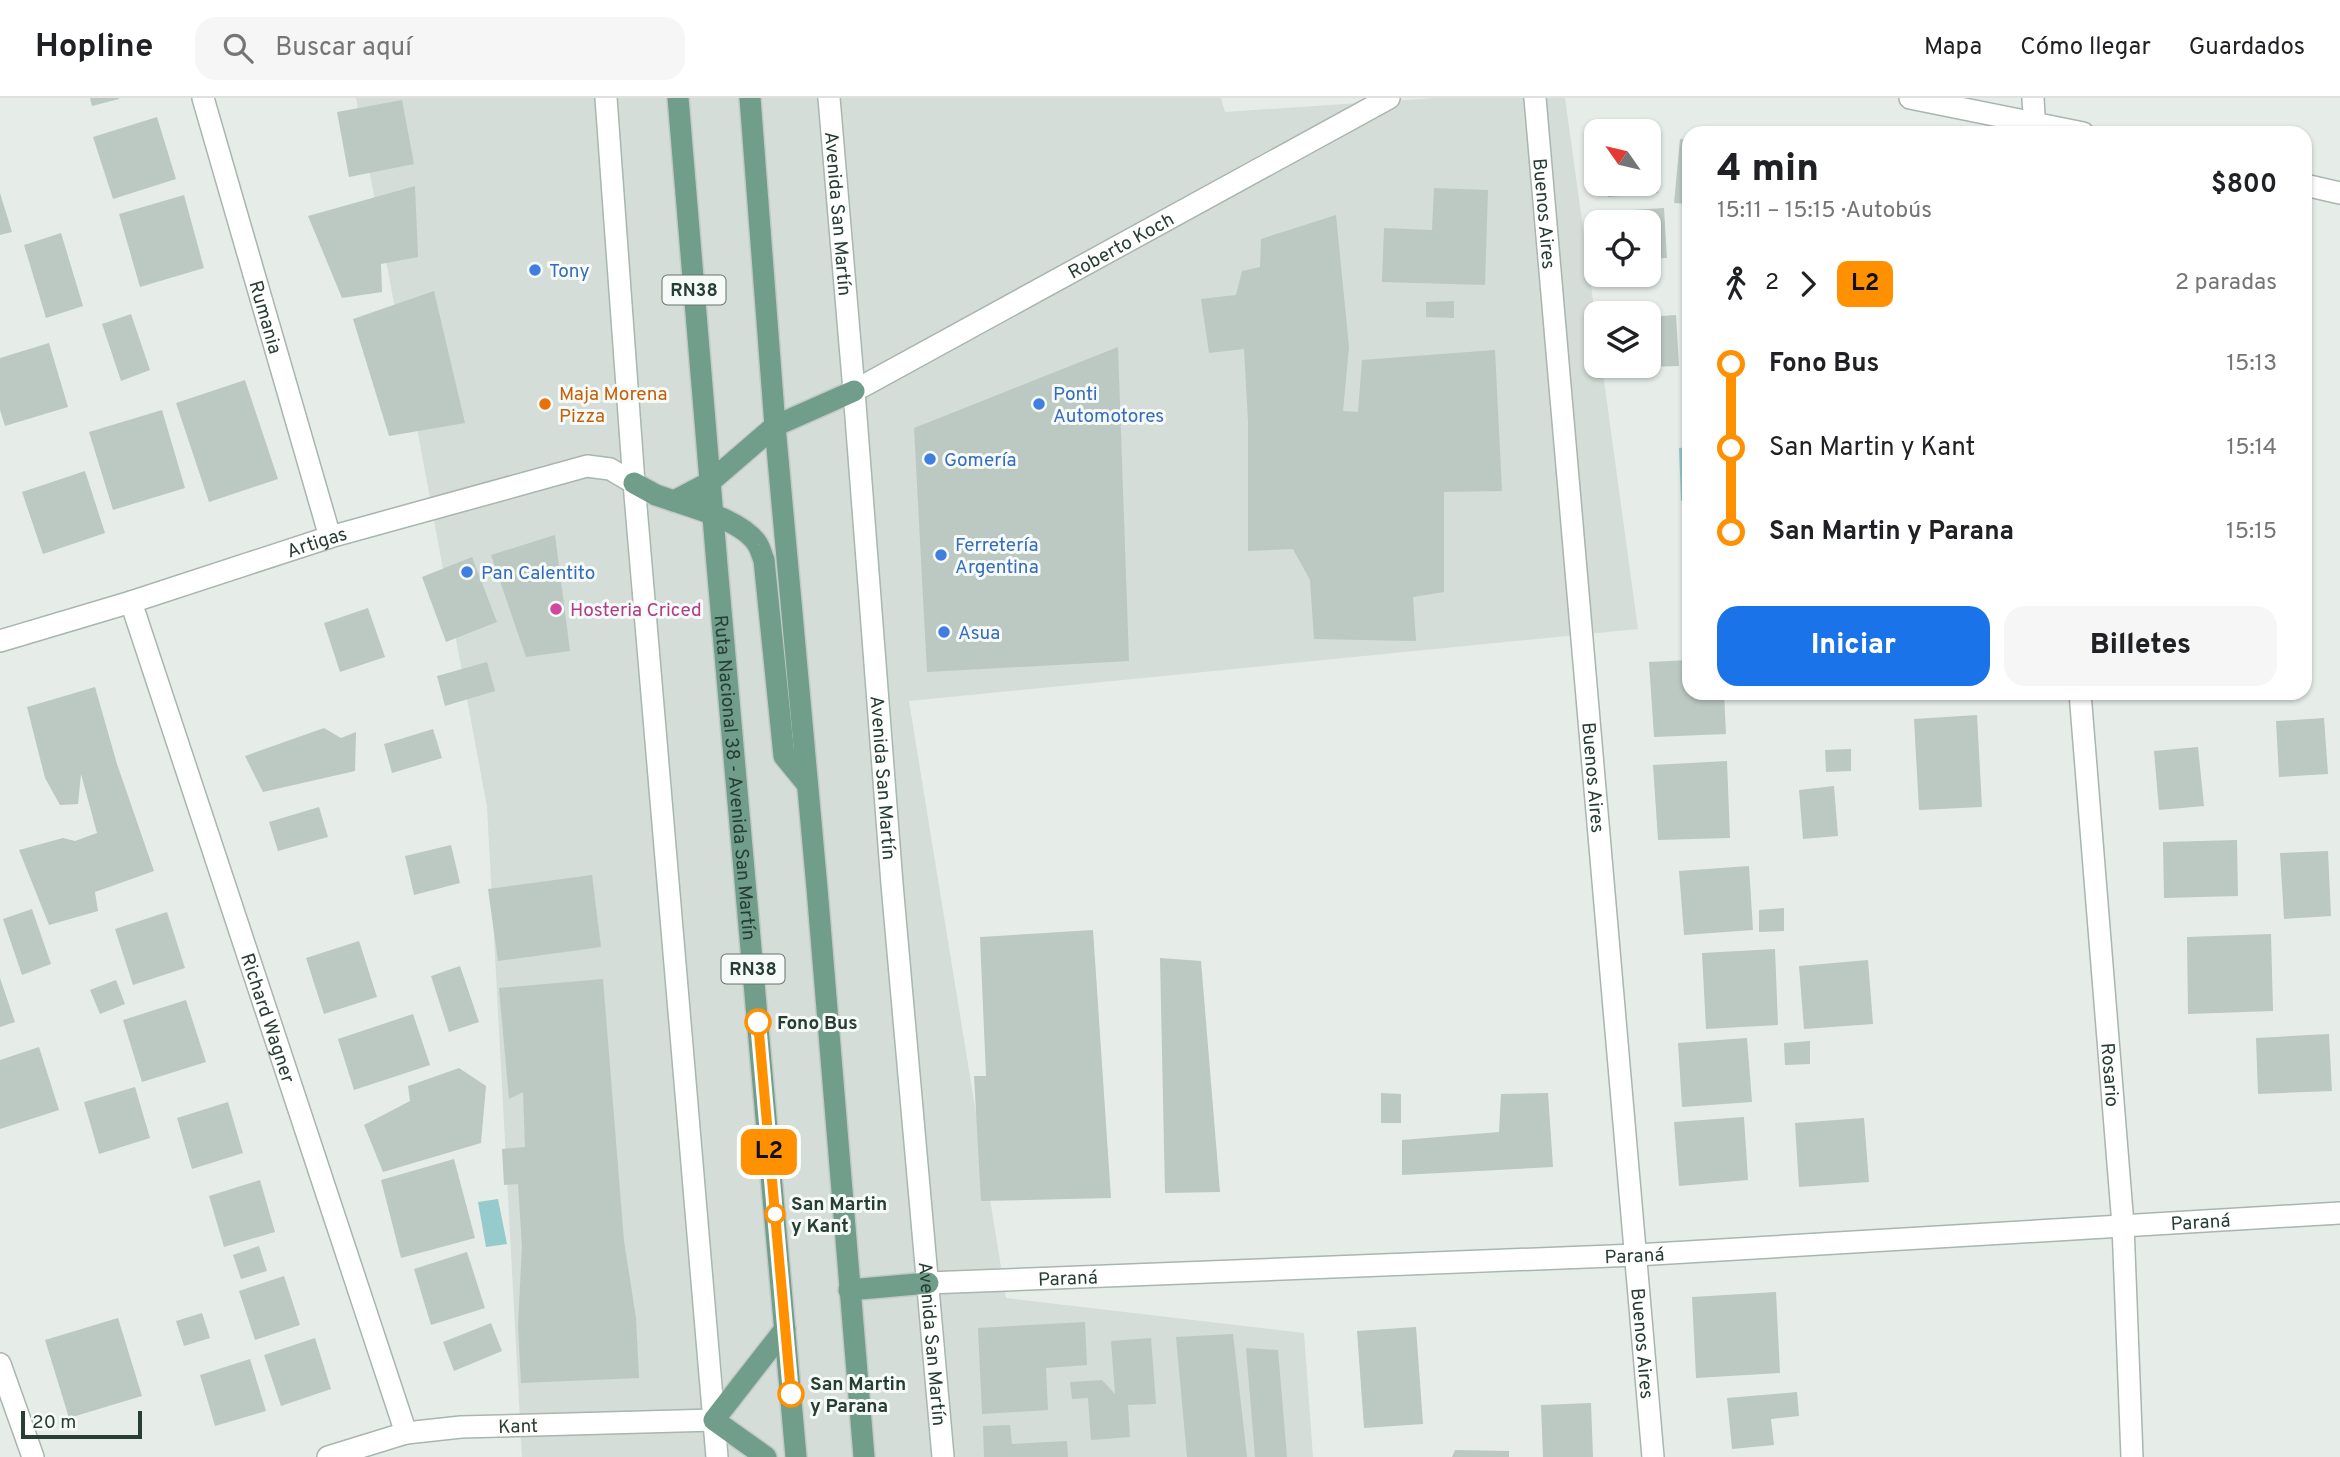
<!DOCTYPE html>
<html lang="es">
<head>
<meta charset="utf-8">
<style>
	:root { --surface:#fff; --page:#f6f6f6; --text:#202124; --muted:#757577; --line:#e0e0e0; --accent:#1a73e8 }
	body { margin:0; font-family:Overpass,sans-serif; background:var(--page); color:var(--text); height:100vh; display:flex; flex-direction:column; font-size:26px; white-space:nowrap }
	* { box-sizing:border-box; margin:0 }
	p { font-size:23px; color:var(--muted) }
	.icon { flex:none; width:38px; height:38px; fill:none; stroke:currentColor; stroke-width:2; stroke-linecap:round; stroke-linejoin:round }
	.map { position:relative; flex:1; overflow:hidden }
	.sheet { position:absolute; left:1682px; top:28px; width:630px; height:574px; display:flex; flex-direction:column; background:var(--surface); border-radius:21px; box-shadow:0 2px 5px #0004 }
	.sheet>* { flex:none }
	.badge { padding:0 14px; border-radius:10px; font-size:24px; line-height:46px }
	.needle { width:46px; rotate:304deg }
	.tools { position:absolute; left:1584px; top:21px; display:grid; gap:14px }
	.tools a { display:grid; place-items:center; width:77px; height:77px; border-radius:14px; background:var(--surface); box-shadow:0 2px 5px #0004; font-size:35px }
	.scale { position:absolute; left:21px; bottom:18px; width:121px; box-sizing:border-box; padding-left:7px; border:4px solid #273e34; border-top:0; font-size:19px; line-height:24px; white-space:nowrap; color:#273e34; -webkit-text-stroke:5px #f6faf8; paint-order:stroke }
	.map>.badge { position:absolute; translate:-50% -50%; box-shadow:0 0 0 4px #fff }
	.legs { display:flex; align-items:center; gap:10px; height:77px; padding:0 35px; font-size:23px }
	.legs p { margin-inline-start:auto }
	.overview { display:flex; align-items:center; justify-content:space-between; height:119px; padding:0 35px }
	h1 { font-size:38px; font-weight:800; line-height:52px }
	.button { display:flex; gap:14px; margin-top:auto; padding:14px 35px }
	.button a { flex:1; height:80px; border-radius:21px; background:var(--accent); color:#fff; font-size:28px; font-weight:800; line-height:80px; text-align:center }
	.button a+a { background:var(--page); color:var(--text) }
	ul { padding:0 35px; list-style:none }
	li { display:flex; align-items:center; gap:24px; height:84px; font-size:26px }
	li i { display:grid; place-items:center; width:10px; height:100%; margin:0 9px; background:currentColor }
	li i::after { content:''; width:18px; height:18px; margin:-9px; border:5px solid; border-radius:50%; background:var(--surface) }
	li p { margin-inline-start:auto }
	li:first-child i { background:linear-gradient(#0000 50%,currentColor 0) }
	li:last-child i { background:linear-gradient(currentColor 50%,#0000 0) }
	header { display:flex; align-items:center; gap:42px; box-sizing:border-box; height:98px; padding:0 35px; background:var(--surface); border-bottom:2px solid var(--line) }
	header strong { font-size:33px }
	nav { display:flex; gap:38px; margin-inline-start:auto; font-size:24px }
	.search { width:490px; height:63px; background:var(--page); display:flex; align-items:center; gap:18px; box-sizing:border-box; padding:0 24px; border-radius:21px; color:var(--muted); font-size:26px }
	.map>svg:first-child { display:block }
</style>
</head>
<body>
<header>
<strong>Hopline</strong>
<div class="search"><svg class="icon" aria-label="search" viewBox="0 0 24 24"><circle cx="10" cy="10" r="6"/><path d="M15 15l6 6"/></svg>Buscar aquí</div>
<nav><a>Mapa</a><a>Cómo llegar</a><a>Guardados</a></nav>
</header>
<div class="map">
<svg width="2340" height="1359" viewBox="0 0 2340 1359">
	<rect width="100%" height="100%" fill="#e6ede9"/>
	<path fill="#d4ddd8" d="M 356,0 L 1221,0 L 1225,14 L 1435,0 L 1565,0 L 1596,224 L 1596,268 L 1602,268 L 1638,531 L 909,603 L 1006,1200 L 1304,1235 L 1313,1359 L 522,1359 L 487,709 Z"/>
	<g fill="#95cbcc">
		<path d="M 1689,349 L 1689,402 L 1681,403 L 1679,350 Z"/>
		<path d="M 498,1101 L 507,1146 L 486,1149 L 478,1104 Z"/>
	</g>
	<g fill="#bcc8c2">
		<path d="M 90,0 L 119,0 L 119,1 L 92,8 Z"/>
		<path d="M 402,2 L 414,66 L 349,79 L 337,14 Z"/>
		<path d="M 157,19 L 176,81 L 113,101 L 93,39 Z"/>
		<path d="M 1648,31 L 1653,31 L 1658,95 L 1608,99 L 1607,86 L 1648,86 Z"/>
		<path d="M 1680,41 L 1689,42 L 1689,106 L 1674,105 Z"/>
		<path d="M 415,88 L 418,159 L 381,166 L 382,194 L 342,200 L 308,118 Z"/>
		<path d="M 1434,90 L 1488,92 L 1485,187 L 1382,184 L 1384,130 L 1432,132 Z"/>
		<path d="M 0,95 L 12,134 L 0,137 Z"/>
		<path d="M 184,97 L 204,170 L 140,189 L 119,116 Z"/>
		<path d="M 1664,110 L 1667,160 L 1648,161 L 1648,124 L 1601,124 L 1600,114 Z"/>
		<path d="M 1336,117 L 1349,249 L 1343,313 L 1358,314 L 1362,262 L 1495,252 L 1502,393 L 1444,394 L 1444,494 L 1413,499 L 1416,543 L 1314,541 L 1310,482 L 1293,451 L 1248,453 L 1248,323 L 1244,251 L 1209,255 L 1201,201 L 1236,197 L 1242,173 L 1260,169 L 1261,141 Z"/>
		<path d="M 61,135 L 83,208 L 46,220 L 24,147 Z"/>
		<path d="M 434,193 L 465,325 L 389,338 L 353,221 Z"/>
		<path d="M 1454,203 L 1454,220 L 1426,219 L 1426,204 Z"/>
		<path d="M 131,216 L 150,272 L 121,283 L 102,226 Z"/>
		<path d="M 1676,217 L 1679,268 L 1648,269 L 1648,219 Z"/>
		<path d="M 49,245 L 68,309 L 5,328 L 0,312 L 0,260 Z"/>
		<path d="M 1118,249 L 1129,563 L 927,574 L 914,330 Z"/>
		<path d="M 245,282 L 278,381 L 209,404 L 176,305 Z"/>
		<path d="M 162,312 L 185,390 L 113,412 L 89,334 Z"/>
		<path d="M 85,373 L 105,435 L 43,456 L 22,394 Z"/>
		<path d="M 555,437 L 570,553 L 526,559 L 491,457 Z"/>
		<path d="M 472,459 L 497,524 L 446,544 L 422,479 Z"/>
		<path d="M 368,510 L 385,559 L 340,574 L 324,525 Z"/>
		<path d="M 1689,562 L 1689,595 L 1724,595 L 1726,636 L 1654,639 L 1649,564 Z"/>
		<path d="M 487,564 L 495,593 L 445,608 L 437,578 Z"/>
		<path d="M 95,589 L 117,666 L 154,773 L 95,794 L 98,813 L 49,827 L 19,752 L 63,740 L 75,743 L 97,735 L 81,676 L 78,706 L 60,707 L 45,680 L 27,609 Z"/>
		<path d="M 1977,617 L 1982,709 L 1919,712 L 1914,621 Z"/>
		<path d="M 2324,620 L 2328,676 L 2279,679 L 2276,623 Z"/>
		<path d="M 324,630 L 341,640 L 356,634 L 355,673 L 263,694 L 245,658 Z"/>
		<path d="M 433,631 L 442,660 L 392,675 L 384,646 Z"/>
		<path d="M 2198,649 L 2204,708 L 2159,712 L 2154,653 Z"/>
		<path d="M 1851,651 L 1851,673 L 1826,674 L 1825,652 Z"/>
		<path d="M 1727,663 L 1730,740 L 1658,742 L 1653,667 Z"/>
		<path d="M 1834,688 L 1838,738 L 1803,741 L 1799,692 Z"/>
		<path d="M 319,709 L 328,739 L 278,753 L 269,724 Z"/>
		<path d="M 2237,742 L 2238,798 L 2164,800 L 2163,744 Z"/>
		<path d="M 451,747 L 460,785 L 414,797 L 405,758 Z"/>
		<path d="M 2328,753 L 2331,818 L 2284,821 L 2280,755 Z"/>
		<path d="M 1749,768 L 1753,832 L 1684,837 L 1679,773 Z"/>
		<path d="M 592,777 L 601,849 L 498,863 L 488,791 Z"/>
		<path d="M 1784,810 L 1784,833 L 1759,834 L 1759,812 Z"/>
		<path d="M 32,811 L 51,866 L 22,877 L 3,821 Z"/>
		<path d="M 167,814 L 185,870 L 133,887 L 115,831 Z"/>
		<path d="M 1093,832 L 1111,1100 L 981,1103 L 974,978 L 986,978 L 980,839 Z"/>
		<path d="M 2271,836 L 2273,913 L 2188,916 L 2187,839 Z"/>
		<path d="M 359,843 L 377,899 L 324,916 L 306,860 Z"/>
		<path d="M 1775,851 L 1778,927 L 1706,931 L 1702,855 Z"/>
		<path d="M 1160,860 L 1201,863 L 1220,1094 L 1165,1095 Z"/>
		<path d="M 1868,862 L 1873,926 L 1804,931 L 1799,868 Z"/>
		<path d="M 460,868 L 479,924 L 449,934 L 431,878 Z"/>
		<path d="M 0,880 L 15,924 L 0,929 Z"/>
		<path d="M 603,881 L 624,1143 L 636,1220 L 639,1280 L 521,1285 L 518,1227 L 522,1149 L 518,1086 L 504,1087 L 502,1051 L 525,1049 L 523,994 L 509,1001 L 499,890 Z"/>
		<path d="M 116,882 L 125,906 L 100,916 L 90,892 Z"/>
		<path d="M 186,902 L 206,964 L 142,984 L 123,922 Z"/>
		<path d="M 413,916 L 430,967 L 354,992 L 338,941 Z"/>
		<path d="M 2329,936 L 2332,993 L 2258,996 L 2256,940 Z"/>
		<path d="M 1747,940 L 1752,1004 L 1682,1009 L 1678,945 Z"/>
		<path d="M 1810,943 L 1810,966 L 1785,967 L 1784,945 Z"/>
		<path d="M 39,949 L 59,1012 L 0,1031 L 0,962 Z"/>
		<path d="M 459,970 L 486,988 L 481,1045 L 383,1074 L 364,1027 L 410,1003 L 408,988 Z"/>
		<path d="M 135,989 L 150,1040 L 99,1056 L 84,1004 Z"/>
		<path d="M 1381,995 L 1401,996 L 1401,1025 L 1381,1025 Z"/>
		<path d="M 1548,995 L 1553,1069 L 1402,1077 L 1402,1042 L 1499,1034 L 1501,996 Z"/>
		<path d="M 228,1004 L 243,1055 L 192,1071 L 177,1020 Z"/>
		<path d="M 1744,1019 L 1748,1082 L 1679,1088 L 1674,1024 Z"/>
		<path d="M 1864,1020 L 1869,1084 L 1799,1089 L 1795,1025 Z"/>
		<path d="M 454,1061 L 475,1140 L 401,1160 L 381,1082 Z"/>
		<path d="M 260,1082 L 275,1134 L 224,1149 L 209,1098 Z"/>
		<path d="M 259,1148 L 267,1173 L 241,1181 L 233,1157 Z"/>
		<path d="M 467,1154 L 485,1210 L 431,1227 L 414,1171 Z"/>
		<path d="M 284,1178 L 300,1227 L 255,1242 L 239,1193 Z"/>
		<path d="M 1776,1194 L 1780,1275 L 1696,1280 L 1692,1199 Z"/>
		<path d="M 202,1215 L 210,1240 L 184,1248 L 176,1223 Z"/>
		<path d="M 118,1220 L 142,1298 L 69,1320 L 45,1242 Z"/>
		<path d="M 1085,1224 L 1087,1267 L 1046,1270 L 1048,1312 L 982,1316 L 978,1230 Z"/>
		<path d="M 491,1225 L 502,1253 L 454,1273 L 443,1244 Z"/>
		<path d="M 1416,1229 L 1423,1326 L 1364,1330 L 1357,1233 Z"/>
		<path d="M 1233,1236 L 1247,1359 L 1187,1359 L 1176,1239 Z"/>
		<path d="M 315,1240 L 331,1291 L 281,1308 L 264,1257 Z"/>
		<path d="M 1151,1240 L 1156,1306 L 1128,1307 L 1130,1339 L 1091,1342 L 1088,1300 L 1072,1301 L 1070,1284 L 1102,1282 L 1115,1296 L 1111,1243 Z"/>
		<path d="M 1246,1250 L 1278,1252 L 1287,1359 L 1255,1359 Z"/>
		<path d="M 250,1261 L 266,1313 L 215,1328 L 200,1277 Z"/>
		<path d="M 1797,1294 L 1799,1318 L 1771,1321 L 1774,1347 L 1732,1351 L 1727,1300 Z"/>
		<path d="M 1591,1305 L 1593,1359 L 1543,1359 L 1541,1307 Z"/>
		<path d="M 1010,1327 L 1012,1346 L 1067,1343 L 1068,1359 L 984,1359 L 983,1328 Z"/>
		<path d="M 1455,1352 L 1509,1353 L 1509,1359 L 1452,1359 Z"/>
	</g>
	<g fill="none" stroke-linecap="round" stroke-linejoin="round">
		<g stroke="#a9b5af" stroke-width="24">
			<g id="minor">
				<path id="s1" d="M 203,0 L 330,439"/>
				<path id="s2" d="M 1535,0 L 1653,1359"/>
				<path d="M 1910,0 L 2083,35"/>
				<path d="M 2033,0 L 2035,35"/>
				<path d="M 2305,87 L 2340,95"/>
				<path id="s3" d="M 854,293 L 1389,0"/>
				<path id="s4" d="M 131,504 L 406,1335"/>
				<path id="s5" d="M 0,543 L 131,504 L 330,439 L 587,368 L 610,371 L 634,385"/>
				<path id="s6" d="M 2080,595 L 2123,1127 L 2132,1359"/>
				<path id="s7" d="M 928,1185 L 1636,1157 L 2340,1115"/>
				<path d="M 0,1266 L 33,1359"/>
				<path id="s8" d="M 328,1359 L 406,1335 L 461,1329 L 714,1322"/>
			</g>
		</g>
		<g stroke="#a6b8af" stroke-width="24">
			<g id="secondary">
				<path d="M 606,0 L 634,385 L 717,1359"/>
				<path id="s9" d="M 829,0 L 854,293 L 892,786 L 943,1359"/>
			</g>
		</g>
		<g stroke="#c3c9c6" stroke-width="24">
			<g id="primary">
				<path id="s10" d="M 678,0 L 717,467 L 796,1359"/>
				<path d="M 750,0 L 775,328 L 817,790 L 864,1359"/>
				<path d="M 634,385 L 656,397 L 674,403 L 710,384 L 775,328 L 854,293"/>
				<path d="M 674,403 C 698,411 745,424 758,447 C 761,452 762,458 764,462 L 784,658 L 807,686"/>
				<path d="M 849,1192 L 928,1185"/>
				<path d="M 766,1359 L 714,1322 L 785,1231"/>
			</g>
		</g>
		<use href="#minor" stroke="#fff" stroke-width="21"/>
		<use href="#secondary" stroke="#fff" stroke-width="21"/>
		<use href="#primary" stroke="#709e8b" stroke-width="21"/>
	</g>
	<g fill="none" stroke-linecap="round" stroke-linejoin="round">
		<g stroke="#fff" stroke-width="16">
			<path id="line-1" d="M 758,924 L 791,1296"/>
		</g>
		<use href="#line-1" stroke="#ff9000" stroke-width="10"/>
	</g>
	<g fill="#3f7fe0" stroke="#f6faf8" stroke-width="2.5">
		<circle cx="535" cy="172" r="7"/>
		<circle cx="1039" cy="306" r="7"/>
		<circle cx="930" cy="361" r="7"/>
		<circle cx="941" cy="457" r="7"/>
		<circle cx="467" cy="474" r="7"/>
		<circle cx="944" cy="534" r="7"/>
	</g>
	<circle fill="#e8710a" stroke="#f6faf8" stroke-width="2.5" cx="545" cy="306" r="7"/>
	<circle fill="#d1479c" stroke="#f6faf8" stroke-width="2.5" cx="556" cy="511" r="7"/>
	<g fill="#fff" stroke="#ff9000" stroke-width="3.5">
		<circle cx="758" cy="924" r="12"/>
		<circle cx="775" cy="1116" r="9"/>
		<circle cx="791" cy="1296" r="12"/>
	</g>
	<g text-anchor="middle" stroke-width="6" stroke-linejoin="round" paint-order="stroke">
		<g fill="#f6faf8" stroke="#65766f" stroke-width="2">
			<rect x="662.5" y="177.5" width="63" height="29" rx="5"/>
			<rect x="721.5" y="856.5" width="63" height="29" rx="5"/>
		</g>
		<g font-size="18" font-weight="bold" fill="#273e34">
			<text x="694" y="198">RN38</text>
			<text x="753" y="877">RN38</text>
		</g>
		<g font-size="19" fill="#273e34" stroke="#f6faf8">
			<text dy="7" stroke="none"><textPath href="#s9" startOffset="116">Avenida San Martín</textPath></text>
			<text dy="7" stroke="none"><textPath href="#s2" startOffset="116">Buenos Aires</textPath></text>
			<text dy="7" stroke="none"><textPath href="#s3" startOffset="304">Roberto Koch</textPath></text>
			<text dy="7" stroke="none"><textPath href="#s1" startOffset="228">Rumania</textPath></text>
			<text dy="7" stroke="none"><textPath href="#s5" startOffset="332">Artigas</textPath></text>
			<text dy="7" stroke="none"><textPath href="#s2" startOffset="682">Buenos Aires</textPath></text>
			<text dy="7" stroke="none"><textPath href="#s10" startOffset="682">Ruta Nacional 38 - Avenida San Martín</textPath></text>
			<text dy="7" stroke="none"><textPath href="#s9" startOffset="682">Avenida San Martín</textPath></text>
			<text dy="7" stroke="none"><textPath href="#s4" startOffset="438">Richard Wagner</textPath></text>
			<text dy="7" stroke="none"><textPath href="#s6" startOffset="383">Rosario</textPath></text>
			<text dy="7" stroke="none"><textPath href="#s7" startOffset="1274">Paraná</textPath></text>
			<text dy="7" stroke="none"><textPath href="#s7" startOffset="707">Paraná</textPath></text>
			<text dy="7" stroke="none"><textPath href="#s7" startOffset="140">Paraná</textPath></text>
			<text dy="7" stroke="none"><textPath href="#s2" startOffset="1250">Buenos Aires</textPath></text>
			<text dy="7" stroke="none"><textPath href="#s9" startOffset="1250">Avenida San Martín</textPath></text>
			<text dy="7" stroke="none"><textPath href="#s8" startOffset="194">Kant</textPath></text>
		</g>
		<g font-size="19" fill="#366cbe" stroke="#f6faf8" text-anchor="start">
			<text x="549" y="179">Tony</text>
			<text x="1053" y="302">Ponti<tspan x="1053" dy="22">Automotores</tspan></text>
			<text x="944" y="368">Gomería</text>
			<text x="955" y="453">Ferretería<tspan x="955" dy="22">Argentina</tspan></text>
			<text x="481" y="481">Pan Calentito</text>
			<text x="958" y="541">Asua</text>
		</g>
		<g font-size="19" fill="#c56008" stroke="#f6faf8" text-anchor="start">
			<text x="559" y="302">Maja Morena<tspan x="559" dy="22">Pizza</tspan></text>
		</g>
		<g font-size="19" fill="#b23c85" stroke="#f6faf8" text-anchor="start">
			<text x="570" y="518">Hosteria Criced</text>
		</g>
		<g font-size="19" font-weight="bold" fill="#273e34" stroke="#f6faf8" text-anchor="start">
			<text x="777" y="931">Fono Bus</text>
			<text x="791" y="1112">San Martin<tspan x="791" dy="22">y Kant</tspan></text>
			<text x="810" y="1292">San Martin<tspan x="810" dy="22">y Parana</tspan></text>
		</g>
	</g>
</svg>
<div class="tools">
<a><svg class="needle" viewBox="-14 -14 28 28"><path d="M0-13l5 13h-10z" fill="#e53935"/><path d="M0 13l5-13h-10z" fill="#757577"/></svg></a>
<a><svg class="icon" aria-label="locate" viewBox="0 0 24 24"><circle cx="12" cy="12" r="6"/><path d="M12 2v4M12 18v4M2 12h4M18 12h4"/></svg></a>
<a><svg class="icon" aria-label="layers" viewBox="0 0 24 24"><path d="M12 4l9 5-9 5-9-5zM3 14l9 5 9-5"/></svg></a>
</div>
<div class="scale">20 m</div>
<b class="badge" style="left:769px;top:1054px;background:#ff9000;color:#111">L2</b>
<section class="sheet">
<div class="overview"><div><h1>4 min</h1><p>15:11 – 15:15 · Autobús</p></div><b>$800</b></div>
<div class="legs"><svg class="icon" aria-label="walk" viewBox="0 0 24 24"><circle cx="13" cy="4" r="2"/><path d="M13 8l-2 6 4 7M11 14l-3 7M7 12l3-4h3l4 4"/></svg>2<svg class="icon" aria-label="forward" viewBox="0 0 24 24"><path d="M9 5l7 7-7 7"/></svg><b class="badge" style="background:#ff9000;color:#111">L2</b><p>2 paradas</p></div>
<ul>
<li><i style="color:#ff9000"></i><b>Fono Bus</b><p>15:13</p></li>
<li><i style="color:#ff9000"></i><span>San Martin y Kant</span><p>15:14</p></li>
<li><i style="color:#ff9000"></i><b>San Martin y Parana</b><p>15:15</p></li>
</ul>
<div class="button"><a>Iniciar</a><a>Billetes</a></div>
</section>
</div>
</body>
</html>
